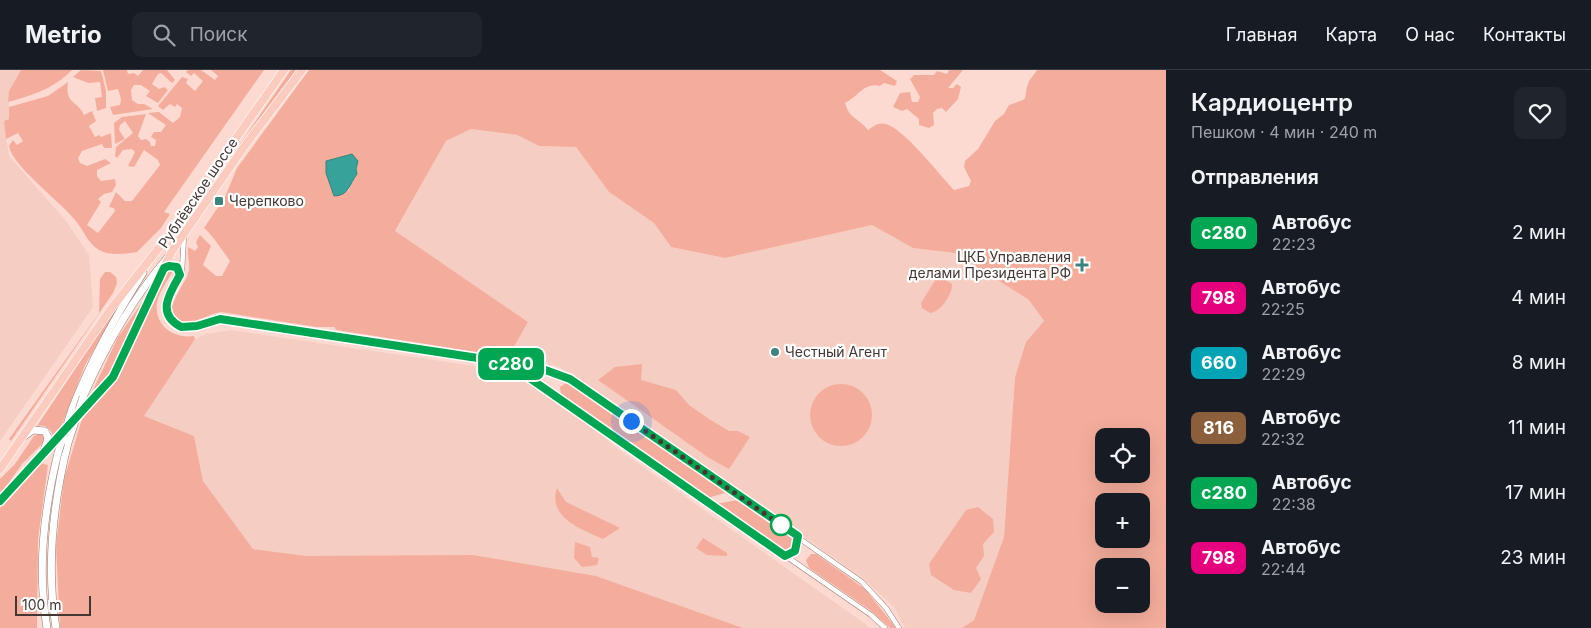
<!DOCTYPE html>
<html lang="ru">
<head>
<meta charset="utf-8">
<style>
	:root { --surface:#171b24; --page:#20242c; --text:#f1f3f6; --muted:#9ea1a6; --line:#363941 }
	body { margin:0; font-family:Inter,sans-serif; background:var(--page); color:var(--text); height:100vh; display:flex; flex-direction:column; font-size:19px; white-space:nowrap }
	* { box-sizing:border-box; margin:0 }
	p { font-size:16px; color:var(--muted) }
	.icon { flex:none; width:28px; height:28px; fill:none; stroke:currentColor; stroke-width:2; stroke-linecap:round; stroke-linejoin:round }
	.map { position:relative; flex:1; overflow:hidden }
	.details { display:flex; flex-direction:column; background:var(--surface); width:425px }
	.details>* { flex:none }
	.badge { padding:0 10px; border-radius:8px; font-size:18px; line-height:32px }
	.tools { position:absolute; left:1095px; top:358px; display:grid; gap:10px }
	.tools a { display:grid; place-items:center; width:55px; height:55px; border-radius:10px; background:var(--surface); box-shadow:0 5px 20px #0002; font-size:25px }
	.scale { position:absolute; left:15px; bottom:12px; width:76px; box-sizing:border-box; padding-left:5px; border:2px solid #433633; border-top:0; font-size:14px; line-height:18px; white-space:nowrap; color:#433633; -webkit-text-stroke:4px #fff; paint-order:stroke }
	.you { position:absolute; width:25px; height:25px; margin:-12px; border:4px solid #fff; border-radius:50%; background:#1a73e8; box-shadow:0 0 0 8px #1a73e833 }
	.map>.badge { position:absolute; translate:-50% -50%; box-shadow:0 0 0 2px #fff }
	h2 { padding:0 25px; font-size:19px; line-height:45px }
	.round { display:grid; place-items:center; flex:none; width:52px; height:52px; border-radius:10px; background:var(--page) }
	.headline { display:flex; align-items:center; justify-content:space-between; height:85px; padding:0 25px }
	h1 { font-size:24px; font-weight:600; line-height:38px }
	ul { padding:0; list-style:none }
	li { display:flex; align-items:center; gap:15px; height:65px; padding:0 25px }
	li div { flex:1 }
	li b { display:block; font-size:19px }
	li em { font-style:normal }
	li .badge { min-width:55px; font-weight:700; text-align:center }
	header { display:flex; align-items:center; gap:30px; box-sizing:border-box; height:70px; padding:0 25px; background:var(--surface); border-bottom:1px solid var(--line) }
	header strong { font-size:24px }
	nav { display:flex; gap:28px; margin-inline-start:auto; font-size:18px }
	.search { width:350px; height:45px; background:var(--page); display:flex; align-items:center; gap:12px; box-sizing:border-box; padding:0 18px; border-radius:10px; color:var(--muted); font-size:19px }
	main { display:flex; flex:1; min-height:0 }
	.map>svg:first-child { display:block }
</style>
</head>
<body>
<header>
<strong>Metrio</strong>
<div class="search"><svg class="icon" aria-label="search" viewBox="0 0 24 24"><circle cx="10" cy="10" r="6"/><path d="M15 15l6 6"/></svg>Поиск</div>
<nav><a>Главная</a><a>Карта</a><a>О нас</a><a>Контакты</a></nav>
</header>
<main>
<div class="map">
<svg width="1166" height="558" viewBox="0 0 1166 558">
	<rect width="100%" height="100%" fill="#fcdad1"/>
	<g fill="#f6cdc2">
		<path d="M 0,0 L 21,0 L 9,21 L 9,49 L 4,52 L 9,86 L 66,151 L 89,185 L 93,237 L 0,371 Z"/>
		<path d="M 471,59 L 517,65 L 539,76 L 576,77 L 609,122 L 654,153 L 671,177 L 725,188 L 872,155 L 913,178 L 955,183 L 1029,230 L 1044,251 L 1026,272 L 1015,307 L 1004,467 L 974,550 L 962,558 L 905,558 L 894,537 L 863,508 L 571,304 L 557,296 L 508,287 L 528,252 L 395,162 L 446,71 Z"/>
		<path d="M 231,260 L 502,300 L 520,307 L 598,362 L 619,380 L 871,558 L 743,558 L 596,506 L 561,501 L 307,486 L 253,479 L 203,411 L 194,366 L 144,346 L 195,269 L 206,264 Z"/>
	</g>
	<g fill="#f4ad9c" fill-rule="evenodd">
		<path d="M 21,0 L 72,0 C 53,19 33,25 8,32 L 9,21 Z"/>
		<path d="M 81,0 L 101,1 L 106,21 L 106,38 L 97,41 L 95,28 L 102,27 L 100,12 L 88,13 L 73,7 Z"/>
		<path d="M 103,0 L 127,0 L 128,4 L 134,3 L 138,6 L 143,0 L 167,0 L 175,10 L 172,13 L 161,3 L 158,4 L 152,14 L 159,19 L 164,17 L 168,20 L 158,33 L 146,26 L 150,21 L 141,15 L 134,15 L 131,20 L 132,30 L 138,34 L 144,34 L 153,39 L 113,45 L 110,37 L 120,35 L 121,29 L 118,19 L 108,21 Z"/>
		<path d="M 188,0 L 201,0 L 215,10 L 218,6 L 211,0 L 264,0 L 164,142 L 170,144 L 161,158 L 137,182 C 125,184 110,186 99,180 C 88,174 83,159 75,150 C 61,132 12,96 9,76 L 13,70 L 17,75 L 23,71 L 18,63 L 6,69 L 4,51 L 9,49 L 9,37 L 48,26 L 68,12 C 65,36 77,29 84,45 L 92,41 L 96,51 L 89,56 L 95,67 L 99,65 L 101,67 L 111,63 L 112,78 L 104,78 L 102,74 L 82,81 L 78,88 L 80,93 L 87,96 L 105,89 L 111,93 L 97,100 L 97,106 L 101,111 L 115,109 L 116,115 L 112,122 L 104,124 L 98,129 L 101,132 L 87,155 L 98,163 L 115,141 L 114,138 L 109,137 L 116,122 L 125,131 L 132,131 L 160,95 L 158,90 L 144,80 L 134,97 L 128,96 L 135,82 L 132,79 L 123,80 L 117,88 L 115,86 L 116,77 L 133,63 L 125,51 L 120,55 L 119,60 L 125,69 L 115,74 L 114,53 L 122,47 L 146,44 L 138,66 L 141,70 L 146,69 L 150,72 L 151,76 L 155,76 L 156,70 L 151,67 L 154,62 L 161,62 L 166,55 L 148,43 L 159,42 L 173,53 L 180,47 L 182,38 L 177,34 L 175,37 L 170,34 L 163,40 L 158,36 L 182,7 L 188,9 L 186,13 L 195,21 L 203,11 L 194,3 L 191,6 L 186,2 Z"/>
		<path d="M 291,0 L 296,0 L 238,77 Z"/>
		<path d="M 309,0 L 880,0 L 897,11 L 895,16 L 884,13 L 880,16 C 864,12 858,27 845,33 C 850,50 858,47 868,60 C 874,56 878,52 886,54 C 904,59 939,104 954,120 L 969,116 L 971,111 L 964,97 L 965,91 L 978,79 L 995,51 L 1004,44 L 1009,35 C 1032,27 1022,32 1028,14 C 1029,9 1035,4 1037,0 L 1166,0 L 1166,558 L 962,558 L 974,550 L 1004,467 L 1015,307 L 1026,272 L 1044,251 L 1029,230 L 955,183 L 913,178 L 872,155 L 725,188 L 671,177 L 654,153 L 609,122 L 576,77 L 539,76 L 517,65 L 471,59 L 446,71 L 395,161 L 528,252 L 508,287 L 337,260 L 334,257 L 317,257 L 221,242 C 209,243 196,254 184,252 C 155,249 185,215 188,204 C 191,196 187,186 188,177 L 195,181 L 198,177 L 196,172 L 200,165 L 211,176 L 203,195 L 216,206 L 222,206 L 230,191 C 224,183 211,163 204,158 L 225,127 L 237,98 ZM 352,84 L 358,93 L 356,99 L 357,103 L 348,122 L 347,86 ZM 1104,366 L 1141,366 L 1141,404 L 1104,404 ZM 1104,431 L 1141,431 L 1141,469 L 1104,469 ZM 1104,496 L 1141,496 L 1141,534 L 1104,534 Z"/>
		<path d="M 949,0 L 963,0 L 948,18 L 953,18 L 957,14 L 961,17 L 958,29 L 946,42 L 942,38 L 937,39 L 933,43 L 934,55 L 929,58 L 919,55 L 919,49 L 907,39 L 902,41 L 893,37 L 900,23 L 910,22 L 912,32 L 918,32 L 920,27 L 910,9 L 914,5 L 934,5 L 937,1 L 947,4 Z"/>
		<path d="M 170,198 L 173,201 C 167,211 159,222 157,233 C 154,256 174,269 194,266 L 195,269 L 144,346 L 194,366 L 203,411 L 253,479 L 307,486 L 473,485 L 596,506 L 743,558 L 60,558 L 56,476 L 64,409 L 82,349 L 115,311 L 161,212 Z"/>
		<path d="M 105,202 L 110,202 L 116,207 L 117,213 L 113,223 L 11,371 L 9,369 L 99,243 L 100,209 Z"/>
		<path d="M 942,208 L 952,214 C 953,223 941,242 930,243 L 922,238 L 921,233 L 936,209 Z"/>
		<path d="M 132,214 L 85,295 L 57,367 L 53,367 C 52,359 45,354 37,356 Z"/>
		<path d="M 145,228 L 121,285 L 98,322 L 94,318 L 118,267 Z"/>
		<path d="M 642,294 L 641,310 L 676,320 L 689,335 L 709,349 L 729,361 L 738,361 L 750,367 L 729,399 L 709,388 L 598,310 L 615,297 Z"/>
		<path d="M 566,313 L 571,314 L 723,419 L 725,423 L 711,427 L 702,425 L 561,326 L 560,317 Z"/>
		<circle cx="841" cy="345" r="31"/>
		<path d="M 40,363 L 45,365 L 44,372 L 22,394 L 0,425 L 0,409 L 15,394 L 34,366 Z"/>
		<path d="M 40,393 L 48,395 L 38,469 L 37,558 L 0,558 L 0,438 Z"/>
		<path d="M 557,418 L 566,432 L 620,458 L 603,469 C 583,460 547,448 557,418 Z"/>
		<path d="M 738,430 L 792,467 L 794,475 L 791,480 L 782,480 L 715,434 Z"/>
		<path d="M 978,437 L 993,449 L 994,462 L 983,474 L 984,486 L 976,498 L 981,509 L 971,523 L 954,520 L 931,505 L 929,494 L 966,440 Z"/>
		<path d="M 703,468 L 727,483 L 727,486 L 707,485 L 696,478 Z"/>
		<path d="M 575,472 L 590,477 L 592,487 L 599,488 L 597,495 L 582,497 L 574,488 Z"/>
		<path d="M 811,484 L 816,484 L 865,519 L 896,558 L 890,558 L 870,540 L 809,498 L 806,490 Z"/>
	</g>
	<path fill="#37a29a" stroke="#3b827b" d="M 352,84 L 358,91 L 356,99 L 357,104 C 350,113 349,126 334,126 L 326,103 L 326,91 Z"/>
	<g fill="none" stroke-linecap="round" stroke-linejoin="round">
		<g stroke="#9c7d75" stroke-width="5.5">
			<g id="street">
				<path d="M 184,165 L 182,201 L 166,229 L 169,247 L 181,257 L 189,257 L 220,249 L 537,297 L 570,309 L 862,512 L 886,538 L 899,558"/>
				<path d="M 166,198 L 169,196 L 177,197 L 179,204"/>
				<path d="M 498,295 L 527,307 L 871,545 L 885,558"/>
			</g>
		</g>
		<g stroke="#9c7d75" stroke-width="8">
			<g id="secondary">
				<path d="M 83,327 C 105,277 132,229 168,187"/>
				<path d="M 72,339 C 92,288 114,249 143,203"/>
				<path d="M 23,367 L 33,360 L 45,361 L 48,368 L 44,381"/>
				<path d="M 47,558 C 37,500 44,439 58,383"/>
				<path d="M 56,558 C 46,496 53,433 68,373"/>
			</g>
		</g>
		<g stroke="#fff" stroke-width="9">
			<g id="primary">
				<path d="M 77,346 L 113,307 L 172,181 L 246,74 L 302,0"/>
				<path d="M 0,399 L 110,240 L 158,179 L 284,0"/>
				<path d="M 0,431 L 67,357"/>
			</g>
		</g>
		<use href="#street" stroke="#fff" stroke-width="4.5"/>
		<use href="#secondary" stroke="#fff" stroke-width="7"/>
		<use href="#primary" stroke="#fccbbf" stroke-width="8"/>
		<g stroke="#9c7d75" stroke-width="8" stroke-linecap="butt">
			<g id="secondary-bridge">
				<path d="M 68,373 L 83,327"/>
				<path d="M 58,383 L 72,339"/>
			</g>
		</g>
		<use href="#secondary-bridge" stroke="#fff" stroke-width="7"/>
	</g>
	<g fill="none" stroke-linecap="round" stroke-linejoin="round">
		<g stroke="#fff" stroke-width="11">
			<path id="line" d="M 0,431 L 113,307 L 164,198 L 169,196 L 177,197 L 180,205 C 169,224 156,244 181,257 L 197,256 L 220,249 L 537,297 L 570,309 L 798,466 L 795,481 L 785,486 L 528,307 L 501,295"/>
		</g>
		<use href="#line" stroke="#00a651" stroke-width="8"/>
		<path stroke="#433633" stroke-width="5" stroke-dasharray="0 9" d="M 631,351 L 781,455"/>
	</g>
	<g fill="#3c847e" stroke="#fff" stroke-width="2">
		<rect x="214" y="126" width="10" height="10" rx="2.5"/>
		<path d="M1079.5 187.5h5v5h5v5h-5v5h-5v-5h-5v-5h5z"/>
		<circle cx="775" cy="282" r="5"/>
	</g>
	<circle fill="#fff" stroke="#00a651" stroke-width="2.5" cx="781" cy="455" r="10"/>
	<g text-anchor="middle" stroke-width="4.5" stroke-linejoin="round" paint-order="stroke">
		<g font-size="14" fill="#433633" stroke="#fff">
			<text transform="translate(198 123) rotate(-56)" y="5">Рублёвское шоссе</text>
		</g>
		<g font-size="14" fill="#433633" stroke="#fff" text-anchor="start">
			<text x="229" y="136">Черепково</text>
			<text x="1071" y="192" text-anchor="end">ЦКБ Управления<tspan x="1071" dy="16">делами Президента РФ</tspan></text>
			<text x="785" y="287">Честный Агент</text>
		</g>
	</g>
</svg>
<div class="tools">
<a><svg class="icon" aria-label="locate" viewBox="0 0 24 24"><circle cx="12" cy="12" r="6"/><path d="M12 2v4M12 18v4M2 12h4M18 12h4"/></svg></a>
<a>+</a>
<a>−</a>
</div>
<div class="scale">100 m</div>
<div class="you" style="left:631px;top:351px"></div>
<b class="badge" style="left:511px;top:294px;background:#00a651;color:#fff">с280</b>
</div>
<section class="details">
<div class="headline"><div><h1>Кардиоцентр</h1><p>Пешком · 4 мин · 240 m</p></div><a class="round"><svg class="icon" aria-label="heart" viewBox="0 0 24 24"><path d="M12 20l-8-8c-3-5 5-10 8-4 3-6 11-1 8 4z"/></svg></a></div>
<h2>Отправления</h2>
<ul>
<li><span class="badge" style="background:#00a651;color:#fff">с280</span><div><b>Автобус</b><p>22:23</p></div><em>2 мин</em></li>
<li><span class="badge" style="background:#e6007e;color:#fff">798</span><div><b>Автобус</b><p>22:25</p></div><em>4 мин</em></li>
<li><span class="badge" style="background:#00a3b4;color:#fff">660</span><div><b>Автобус</b><p>22:29</p></div><em>8 мин</em></li>
<li><span class="badge" style="background:#8b5e3c;color:#fff">816</span><div><b>Автобус</b><p>22:32</p></div><em>11 мин</em></li>
<li><span class="badge" style="background:#00a651;color:#fff">с280</span><div><b>Автобус</b><p>22:38</p></div><em>17 мин</em></li>
<li><span class="badge" style="background:#e6007e;color:#fff">798</span><div><b>Автобус</b><p>22:44</p></div><em>23 мин</em></li>
</ul>
</section>
</main>
</body>
</html>
